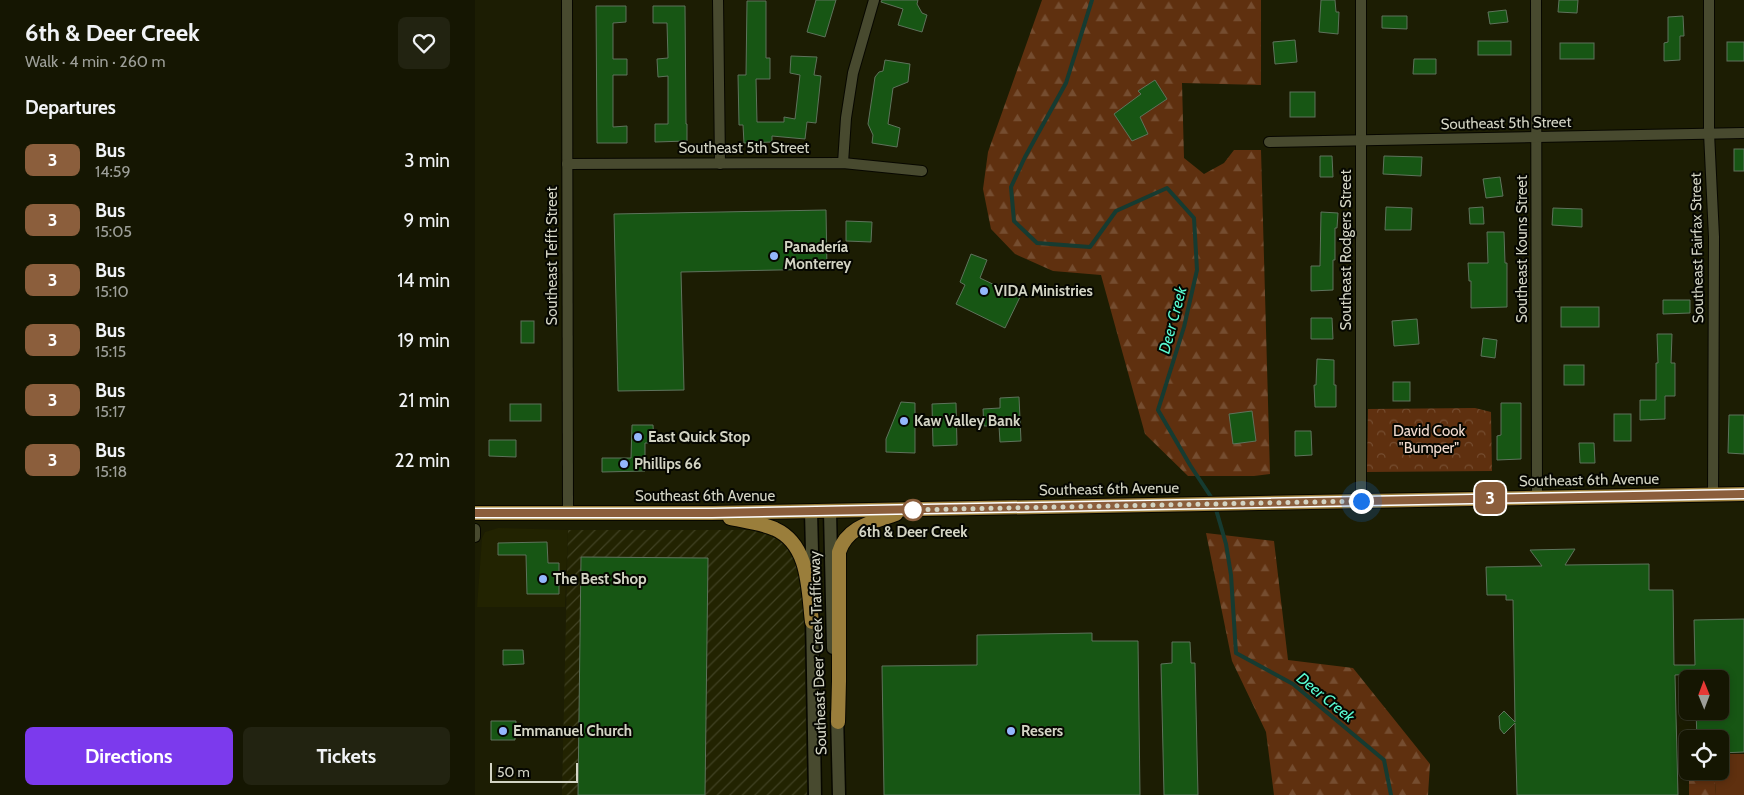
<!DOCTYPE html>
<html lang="en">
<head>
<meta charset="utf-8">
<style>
	:root { --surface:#151602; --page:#222311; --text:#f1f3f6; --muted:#9d9f99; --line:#343524; --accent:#7c3aed }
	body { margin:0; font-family:Cabin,sans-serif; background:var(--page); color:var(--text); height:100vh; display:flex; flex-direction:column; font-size:19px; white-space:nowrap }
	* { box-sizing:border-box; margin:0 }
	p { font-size:16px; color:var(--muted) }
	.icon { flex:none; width:28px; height:28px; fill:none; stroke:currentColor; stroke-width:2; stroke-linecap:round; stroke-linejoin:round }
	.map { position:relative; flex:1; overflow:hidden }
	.drawer { display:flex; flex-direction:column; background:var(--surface); width:475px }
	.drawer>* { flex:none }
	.badge { padding:0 10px; border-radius:8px; font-size:18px; line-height:32px }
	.needle { width:32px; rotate:359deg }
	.controls { position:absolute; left:1204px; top:670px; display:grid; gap:10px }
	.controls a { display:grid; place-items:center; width:50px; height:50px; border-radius:8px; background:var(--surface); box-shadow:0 2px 8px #0003,0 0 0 1px var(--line); font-size:25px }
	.scale { position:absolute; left:15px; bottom:12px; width:88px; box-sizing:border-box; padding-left:5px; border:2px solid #d3d4c4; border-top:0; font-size:14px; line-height:18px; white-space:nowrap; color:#d3d4c4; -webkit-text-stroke:4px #060701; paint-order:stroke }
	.you { position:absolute; width:25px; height:25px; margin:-12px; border:4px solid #fff; border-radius:50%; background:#1a73e8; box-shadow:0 0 0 8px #1a73e833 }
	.map>.badge { position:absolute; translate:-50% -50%; box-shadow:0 0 0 2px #fff }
	h2 { padding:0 25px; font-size:19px; line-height:45px }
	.round { display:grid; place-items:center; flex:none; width:52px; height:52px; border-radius:8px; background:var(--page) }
	.headline { display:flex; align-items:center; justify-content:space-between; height:85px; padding:0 25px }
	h1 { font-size:24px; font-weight:700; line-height:38px }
	.action { display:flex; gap:10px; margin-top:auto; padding:10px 25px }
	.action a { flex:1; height:58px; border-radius:8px; background:var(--accent); color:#fff; font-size:20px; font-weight:700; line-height:58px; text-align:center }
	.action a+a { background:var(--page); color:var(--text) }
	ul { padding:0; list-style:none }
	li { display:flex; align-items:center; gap:15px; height:60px; padding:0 25px }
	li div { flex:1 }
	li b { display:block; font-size:19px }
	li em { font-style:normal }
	li .badge { min-width:55px; font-weight:700; text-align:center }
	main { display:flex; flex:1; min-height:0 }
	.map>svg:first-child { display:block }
</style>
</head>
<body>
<main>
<section class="drawer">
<div class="headline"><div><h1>6th &amp; Deer Creek</h1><p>Walk · 4 min · 260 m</p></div><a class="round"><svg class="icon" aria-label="heart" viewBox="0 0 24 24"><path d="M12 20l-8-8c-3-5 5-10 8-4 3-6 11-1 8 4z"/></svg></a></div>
<h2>Departures</h2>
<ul>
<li><span class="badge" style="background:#8b5e3c;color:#fff">3</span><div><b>Bus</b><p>14:59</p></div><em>3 min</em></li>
<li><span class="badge" style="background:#8b5e3c;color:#fff">3</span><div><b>Bus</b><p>15:05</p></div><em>9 min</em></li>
<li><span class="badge" style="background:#8b5e3c;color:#fff">3</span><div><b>Bus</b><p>15:10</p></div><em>14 min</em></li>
<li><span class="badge" style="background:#8b5e3c;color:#fff">3</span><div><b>Bus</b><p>15:15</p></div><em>19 min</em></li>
<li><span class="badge" style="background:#8b5e3c;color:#fff">3</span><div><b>Bus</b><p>15:17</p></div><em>21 min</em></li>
<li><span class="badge" style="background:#8b5e3c;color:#fff">3</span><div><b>Bus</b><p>15:18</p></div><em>22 min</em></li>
</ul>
<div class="action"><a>Directions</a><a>Tickets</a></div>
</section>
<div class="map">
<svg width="1269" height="795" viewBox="0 0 1269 795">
	<defs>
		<pattern id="industrial-furrows" width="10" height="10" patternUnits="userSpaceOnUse" patternTransform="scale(1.25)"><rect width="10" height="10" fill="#222301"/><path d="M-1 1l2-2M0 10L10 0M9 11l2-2" fill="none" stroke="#414224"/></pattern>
		<pattern id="forest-firs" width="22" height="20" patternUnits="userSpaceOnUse" patternTransform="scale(1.25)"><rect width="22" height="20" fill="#5f300f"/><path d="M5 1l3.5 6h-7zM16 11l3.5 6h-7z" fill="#754d30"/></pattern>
		<pattern id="park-crowns" width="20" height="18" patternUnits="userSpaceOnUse" patternTransform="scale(1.25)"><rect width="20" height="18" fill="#5f300f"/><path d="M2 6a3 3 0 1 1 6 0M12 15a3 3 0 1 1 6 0" fill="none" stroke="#754d30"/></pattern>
	</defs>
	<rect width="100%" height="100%" fill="#1c1d03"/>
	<path fill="#222301" d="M 23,528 L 93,530 L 90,607 L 2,607 L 7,538 L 10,532 Z"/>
	<path fill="url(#industrial-furrows)" d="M 93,530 L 277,530 L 291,534 L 307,541 L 318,553 L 325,568 L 329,613 L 332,795 L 87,795 Z"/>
	<path fill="#5f300f" d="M 1245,754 L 1269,754 L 1269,795 L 1241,795 L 1239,771 L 1245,771 Z"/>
	<g fill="url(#forest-firs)">
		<path d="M 567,0 L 786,0 L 786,85 L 707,83 L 709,158 L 729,174 L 749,163 L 759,150 L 786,150 L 795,474 L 779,476 L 713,476 L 670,434 L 626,275 L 578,271 L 540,254 L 516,229 L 508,189 L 513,152 Z"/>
		<path d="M 731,533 L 799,541 L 813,660 L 878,668 L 955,764 L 953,795 L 799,795 L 791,732 L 757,661 Z"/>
		<path d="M 1214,771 L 1239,771 L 1241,795 L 1214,795 Z"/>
	</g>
	<path fill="url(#park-crowns)" d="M 1000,408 L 1016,412 L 1017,471 L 892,472 L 893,409 Z"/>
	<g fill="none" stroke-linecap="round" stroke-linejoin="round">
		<g stroke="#163b31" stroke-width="4">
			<path d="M 617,0 L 591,83 L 550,157 L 536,187 L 539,221 L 562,243 L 615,247 L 641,211 L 692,188 L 719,218 L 722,270 L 709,327 L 683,410 L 715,465 L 738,500"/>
			<path d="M 740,506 L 751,544 L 756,575 L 761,653 L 818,684 L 909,760 L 916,795"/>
		</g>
	</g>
	<g fill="#175614" stroke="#5e735c">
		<path d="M 341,0 L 361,0 L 350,37 L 332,32 Z"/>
		<path d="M 407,0 L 443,0 L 442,4 L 447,13 L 452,15 L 447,32 L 423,25 L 428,9 L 406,2 Z"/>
		<path d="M 846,0 L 860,0 L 861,12 L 864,12 L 863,34 L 844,32 Z"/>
		<path d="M 1084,0 L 1103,0 L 1102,13 L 1083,12 Z"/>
		<path d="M 272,1 L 291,1 L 291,58 L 295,58 L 295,79 L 281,79 L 282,122 L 309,122 L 309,117 L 320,119 L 325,75 L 315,73 L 316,56 L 342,57 L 339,75 L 346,76 L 341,123 L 332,122 L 330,139 L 297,136 L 297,142 L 269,143 L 268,125 L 264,125 L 263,75 L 271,75 Z"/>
		<path d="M 121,6 L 151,6 L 151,22 L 138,23 L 138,59 L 152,59 L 152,75 L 138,75 L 138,127 L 152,126 L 152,143 L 122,143 Z"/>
		<path d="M 178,6 L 210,6 L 211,124 L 212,124 L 212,141 L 180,142 L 180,124 L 193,124 L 193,76 L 183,77 L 182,59 L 193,58 L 192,23 L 178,23 Z"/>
		<path d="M 1031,10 L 1033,22 L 1015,24 L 1013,12 Z"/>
		<path d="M 907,16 L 932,16 L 932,29 L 907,28 Z"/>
		<path d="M 1208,16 L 1209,36 L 1205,36 L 1205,60 L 1189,61 L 1189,43 L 1193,42 L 1193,17 Z"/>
		<path d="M 820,40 L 822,62 L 800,64 L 798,42 Z"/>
		<rect x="1003" y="41" width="33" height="14"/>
		<rect x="1252" y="42" width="17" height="19"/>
		<rect x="1085" y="43" width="34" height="16"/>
		<path d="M 939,59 L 961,59 L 961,74 L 938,74 Z"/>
		<path d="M 410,60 L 435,64 L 433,82 L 418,88 L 413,124 L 425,128 L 422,147 L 397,143 L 398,135 L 393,124 L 400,77 L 404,72 L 408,71 Z"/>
		<path d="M 680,80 L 692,99 L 665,117 L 673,134 L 657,141 L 639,114 L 666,94 L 663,91 Z"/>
		<rect x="815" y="92" width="25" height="25"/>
		<rect x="1259" y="149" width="10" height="22"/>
		<path d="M 845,156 L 857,156 L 858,177 L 845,177 Z"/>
		<path d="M 909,156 L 947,157 L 946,176 L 908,174 Z"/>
		<path d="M 1025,177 L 1028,196 L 1011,198 L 1008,179 Z"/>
		<path d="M 911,207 L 937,208 L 936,230 L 910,230 Z"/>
		<path d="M 1008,207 L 1009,224 L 995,224 L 994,208 Z"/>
		<path d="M 1078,208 L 1107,209 L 1107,227 L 1077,225 Z"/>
		<path d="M 351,210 L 352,269 L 206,272 L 209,390 L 143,391 L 139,214 Z"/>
		<path d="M 846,212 L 863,213 L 862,228 L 860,228 L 860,260 L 858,260 L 858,290 L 836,291 L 836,266 L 845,266 Z"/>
		<path d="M 371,221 L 397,222 L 396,242 L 371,241 Z"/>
		<path d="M 1012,232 L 1029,232 L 1030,263 L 1032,263 L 1032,307 L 996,308 L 996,281 L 994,281 L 993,263 L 1013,263 Z"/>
		<path d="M 496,254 L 512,260 L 505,278 L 545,297 L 530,328 L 481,304 L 490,285 L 485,282 Z"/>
		<path d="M 1188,300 L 1215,300 L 1215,313 L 1188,314 Z"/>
		<rect x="1086" y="307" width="38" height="20"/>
		<path d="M 836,318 L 857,318 L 858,339 L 836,339 Z"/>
		<path d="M 942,319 L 944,344 L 919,346 L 917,321 Z"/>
		<rect x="46" y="321" width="13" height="22"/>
		<path d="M 1182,334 L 1197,334 L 1196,363 L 1200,363 L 1200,396 L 1190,396 L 1190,419 L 1165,420 L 1165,400 L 1181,400 L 1181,363 L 1183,363 Z"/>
		<path d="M 1008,338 L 1022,340 L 1020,358 L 1006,356 Z"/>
		<path d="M 842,359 L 859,360 L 859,385 L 861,385 L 861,407 L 840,407 L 839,385 L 841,385 Z"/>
		<rect x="1089" y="365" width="20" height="20"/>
		<rect x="918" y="382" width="17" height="19"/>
		<path d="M 544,397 L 546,441 L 525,442 L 524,426 L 509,426 L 508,409 L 525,408 L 525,398 Z"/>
		<path d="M 426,402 L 440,403 L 440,453 L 411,452 L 411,439 Z"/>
		<path d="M 481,403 L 482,445 L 458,446 L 457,404 Z"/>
		<path d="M 1026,403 L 1046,403 L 1046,459 L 1022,460 L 1022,436 L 1026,435 Z"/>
		<rect x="35" y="404" width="31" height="17"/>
		<path d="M 777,411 L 781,441 L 758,444 L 754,414 Z"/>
		<rect x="1139" y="414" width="17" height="27"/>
		<path d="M 1254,415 L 1269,415 L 1269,454 L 1253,453 Z"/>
		<path d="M 157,425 L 178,425 L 179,443 L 170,443 L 170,471 L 127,472 L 127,458 L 156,458 Z"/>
		<path d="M 820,431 L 836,431 L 837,455 L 820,456 Z"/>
		<path d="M 14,440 L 41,440 L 41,457 L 14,456 Z"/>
		<path d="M 1104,443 L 1119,443 L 1120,463 L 1105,463 Z"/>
		<path d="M 72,542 L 73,563 L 84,563 L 84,594 L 52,594 L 51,555 L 23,555 L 23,543 Z"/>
		<path d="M 1100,549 L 1090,565 L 1174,564 L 1174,590 L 1198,590 L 1199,665 L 1220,665 L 1219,620 L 1269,619 L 1269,752 L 1245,753 L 1245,739 L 1222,739 L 1221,711 L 1245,711 L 1245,679 L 1221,679 L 1220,674 L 1200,675 L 1203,795 L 1042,795 L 1040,723 L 1029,734 L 1025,729 L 1024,716 L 1029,711 L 1040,722 L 1038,600 L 1031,600 L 1031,595 L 1012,595 L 1011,567 L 1067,566 L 1055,550 Z"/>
		<path d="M 106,557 L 233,558 L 230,795 L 103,795 Z"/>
		<path d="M 617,633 L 617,641 L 663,641 L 665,795 L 409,795 L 407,666 L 502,665 L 502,635 Z"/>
		<path d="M 697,642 L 715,642 L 716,663 L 720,663 L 723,795 L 689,795 L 686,664 L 697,663 Z"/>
		<path d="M 28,650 L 48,650 L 49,664 L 28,665 Z"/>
		<path d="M 16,721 L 41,721 L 40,740 L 16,740 Z"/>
	</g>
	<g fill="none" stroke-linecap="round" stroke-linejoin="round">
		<g stroke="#070700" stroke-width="12">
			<g id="minor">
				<path d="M 92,0 L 93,512"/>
				<path d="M 243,0 L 245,164"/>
				<path d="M 886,0 L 886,501"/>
				<path d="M 1061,0 L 1062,497"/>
				<path d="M 1234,0 L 1234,133 L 1239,237 L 1238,495"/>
				<path d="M 794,142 L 1269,133"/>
				<path d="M 368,163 L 371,118 L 378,73 L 399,0"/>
				<path d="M 92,164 L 368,163 L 447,171"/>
				<path d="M 0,529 L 0,537"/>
			</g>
		</g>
		<g stroke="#070700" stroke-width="15">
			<g id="tertiary">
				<path d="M 336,511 L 338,593"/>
				<path d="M 355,511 L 358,648"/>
				<path d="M 337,613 L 340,795"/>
				<path d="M 362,713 L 364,795"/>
			</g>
		</g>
		<g stroke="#070700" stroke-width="16">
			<g id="primary">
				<path d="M 0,513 L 237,513 L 1269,494"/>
				<path d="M 255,518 C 269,521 286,523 300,529 C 335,545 333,590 337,622"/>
				<path d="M 363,722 L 364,681 L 364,552 C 372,526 399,522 421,514"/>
			</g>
		</g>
		<use href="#minor" stroke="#484a2f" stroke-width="10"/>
		<use href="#tertiary" stroke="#484a2f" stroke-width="12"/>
		<use href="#primary" stroke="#9a7e3b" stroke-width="14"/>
	</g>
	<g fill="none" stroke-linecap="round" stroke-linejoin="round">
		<g stroke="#fff" stroke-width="11">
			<path id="line" d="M 0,513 L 237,513 L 1269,494"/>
		</g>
		<use href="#line" stroke="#8b5e3c" stroke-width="8"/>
		<path stroke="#d3d4c4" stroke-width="5" stroke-dasharray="0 9" d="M 438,510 L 432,510 L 886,501"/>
	</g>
	<g fill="#94b7fd" stroke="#060701" stroke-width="2">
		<circle cx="299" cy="256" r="5"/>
		<circle cx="509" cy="291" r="5"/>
		<circle cx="429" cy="421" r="5"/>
		<circle cx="163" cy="437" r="5"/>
		<circle cx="149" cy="464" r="5"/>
		<circle cx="68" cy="579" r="5"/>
		<circle cx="28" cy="731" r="5"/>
		<circle cx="536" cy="731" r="5"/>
	</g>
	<circle fill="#fff" stroke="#8b5e3c" stroke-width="2.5" cx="438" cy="510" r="10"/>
	<g text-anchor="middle" stroke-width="4" stroke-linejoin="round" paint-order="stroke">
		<g font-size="15" fill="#d3d4c4" stroke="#060701">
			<text transform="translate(1031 123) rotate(-1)" y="5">Southeast 5th Street</text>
			<text x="269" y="153">Southeast 5th Street</text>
			<text transform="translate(1222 248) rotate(-91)" y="5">Southeast Fairfax Street</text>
			<text transform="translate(1047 249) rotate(-90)" y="5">Southeast Kouns Street</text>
			<text transform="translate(871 250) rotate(-90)" y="5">Southeast Rodgers Street</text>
			<text transform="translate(77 256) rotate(-90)" y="5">Southeast Tefft Street</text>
			<text transform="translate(1114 480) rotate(-1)" y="5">Southeast 6th Avenue</text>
			<text transform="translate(634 489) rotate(-1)" y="5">Southeast 6th Avenue</text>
			<text x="230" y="501">Southeast 6th Avenue</text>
			<text transform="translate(343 653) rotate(-92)" y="5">Southeast Deer Creek Trafficway</text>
		</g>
		<g font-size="15" font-weight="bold" fill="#d3d4c4" stroke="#060701" text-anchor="start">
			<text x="309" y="252">Panadería<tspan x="309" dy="17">Monterrey</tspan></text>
			<text x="519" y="296">VIDA Ministries</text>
			<text x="439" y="426">Kaw Valley Bank</text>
			<text x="173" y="442">East Quick Stop</text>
			<text x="159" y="469">Phillips 66</text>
			<text x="78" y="584">The Best Shop</text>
			<text x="38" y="736">Emmanuel Church</text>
			<text x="546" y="736">Resers</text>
		</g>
		<g font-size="15" fill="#f2dcd0" stroke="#060701">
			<text x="954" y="436">David Cook<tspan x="954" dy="17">"Bumper"</tspan></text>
		</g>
		<g font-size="15" font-weight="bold" fill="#d3d4c4" stroke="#060701">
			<text x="438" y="537">6th &amp; Deer Creek</text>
		</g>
		<g font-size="16" font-style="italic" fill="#59fad1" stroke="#060701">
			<text transform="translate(697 320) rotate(-75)" y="6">Deer Creek</text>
			<text transform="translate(851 697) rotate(39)" y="6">Deer Creek</text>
		</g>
	</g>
</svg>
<div class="controls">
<a><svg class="needle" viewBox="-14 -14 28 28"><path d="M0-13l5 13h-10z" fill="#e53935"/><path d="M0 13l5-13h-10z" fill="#9d9f99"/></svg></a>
<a><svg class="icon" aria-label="locate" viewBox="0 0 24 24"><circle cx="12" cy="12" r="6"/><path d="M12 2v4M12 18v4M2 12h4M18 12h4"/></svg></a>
</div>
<div class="scale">50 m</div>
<div class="you" style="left:886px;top:501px"></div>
<b class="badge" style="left:1015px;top:498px;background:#8b5e3c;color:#fff">3</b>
</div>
</main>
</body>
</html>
